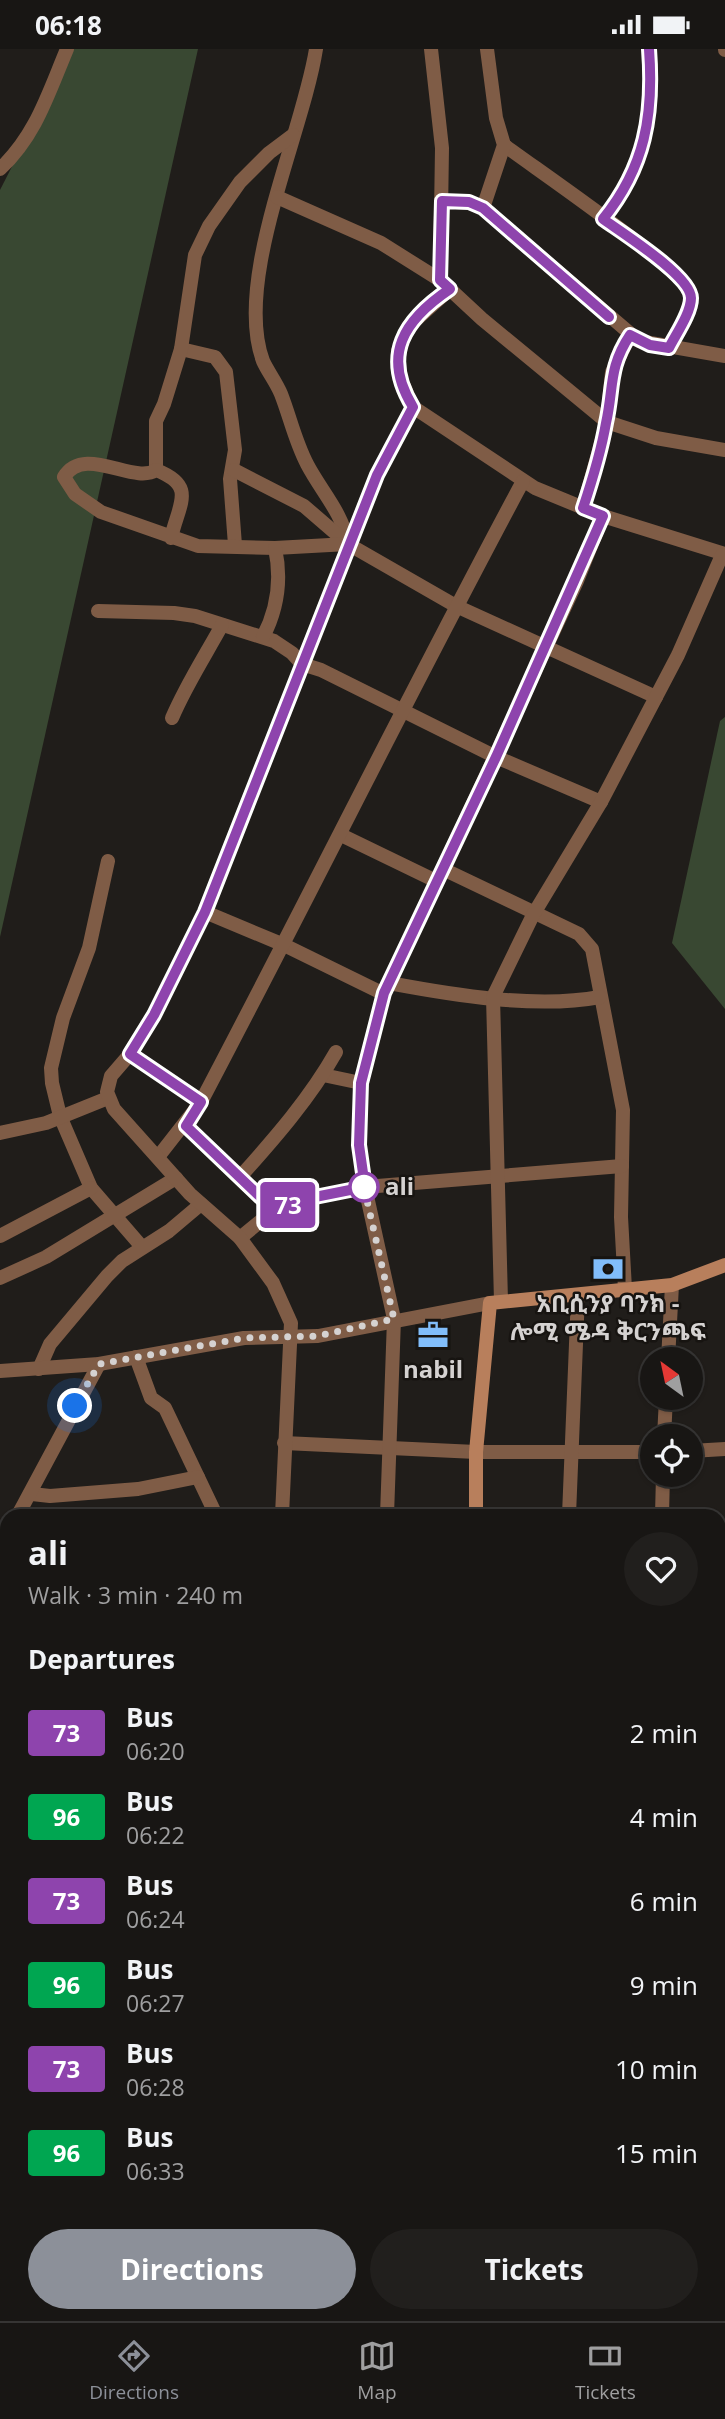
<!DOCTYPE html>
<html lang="en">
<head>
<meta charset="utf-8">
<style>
	:root { --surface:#181614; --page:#211f1d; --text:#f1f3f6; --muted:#9f9fa0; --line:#363534; --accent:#8c9099 }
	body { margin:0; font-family:"Open Sans","Noto Sans Ethiopic",sans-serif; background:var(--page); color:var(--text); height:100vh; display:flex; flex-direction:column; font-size:26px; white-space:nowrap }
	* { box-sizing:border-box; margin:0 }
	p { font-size:23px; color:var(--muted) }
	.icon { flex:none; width:38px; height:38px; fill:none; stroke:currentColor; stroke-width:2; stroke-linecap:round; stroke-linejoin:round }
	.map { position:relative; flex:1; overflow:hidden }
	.panel { position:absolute; left:0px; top:1460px; width:726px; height:814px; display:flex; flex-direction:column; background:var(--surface); border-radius:21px 21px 0 0; box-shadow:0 2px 5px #0004,0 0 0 2px var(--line) }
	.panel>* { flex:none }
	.badge { padding:0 14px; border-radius:5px; font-size:24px; line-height:46px }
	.needle { width:46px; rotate:327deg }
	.buttons { position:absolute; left:640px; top:1298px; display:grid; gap:14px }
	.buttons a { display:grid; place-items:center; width:63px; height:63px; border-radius:50%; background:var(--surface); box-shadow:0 2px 5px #0004,0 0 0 2px var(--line); font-size:35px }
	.you { position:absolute; width:35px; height:35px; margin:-18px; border:5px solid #fff; border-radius:50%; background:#1a73e8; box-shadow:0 0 0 10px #1a73e833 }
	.map>.badge { position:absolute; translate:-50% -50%; box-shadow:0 0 0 4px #fff }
	h2 { padding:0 28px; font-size:26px; line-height:63px }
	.round { display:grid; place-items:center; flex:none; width:74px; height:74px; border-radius:37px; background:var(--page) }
	.overview { display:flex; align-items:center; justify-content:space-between; height:119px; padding:0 28px }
	h1 { font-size:33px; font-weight:700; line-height:52px }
	.action { display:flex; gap:14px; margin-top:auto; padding:14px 28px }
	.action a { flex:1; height:80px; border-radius:42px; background:var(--accent); color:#fff; font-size:28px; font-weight:700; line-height:80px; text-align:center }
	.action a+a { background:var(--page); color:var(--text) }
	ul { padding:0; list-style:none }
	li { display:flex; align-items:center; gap:21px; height:84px; padding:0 28px }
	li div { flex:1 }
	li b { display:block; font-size:26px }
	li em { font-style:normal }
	li .badge { min-width:77px; font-weight:700; text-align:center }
	.status { display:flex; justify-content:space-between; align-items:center; height:49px; padding:0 35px; background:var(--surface); direction:ltr }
	.status svg { height:19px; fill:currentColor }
	.dock { display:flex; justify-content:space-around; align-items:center; height:98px; border-top:2px solid var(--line); background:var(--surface); font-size:19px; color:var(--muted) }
	.dock a { display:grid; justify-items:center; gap:4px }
	.dock .current { color:var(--accent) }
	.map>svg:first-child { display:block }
</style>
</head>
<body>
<div class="status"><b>06:18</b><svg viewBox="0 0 49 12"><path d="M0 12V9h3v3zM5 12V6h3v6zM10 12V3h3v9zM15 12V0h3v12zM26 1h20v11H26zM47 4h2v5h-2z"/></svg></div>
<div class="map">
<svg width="725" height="2272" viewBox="0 0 725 2272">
	<rect width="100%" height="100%" fill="#201d1a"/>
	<g fill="#394832">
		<path d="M 72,0 L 198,0 L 0,888 L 0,141 Z"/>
		<path d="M 725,668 L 725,960 L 672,894 L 720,672 Z"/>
	</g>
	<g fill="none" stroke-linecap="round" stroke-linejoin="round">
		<g stroke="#7f5c46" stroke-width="14">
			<path d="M 316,0 C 303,84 233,231 263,312 C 268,323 276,333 281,345 C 290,368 295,392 307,415 C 321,442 342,463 348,494"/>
			<path d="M 431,0 L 442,99 L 440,231"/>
			<path d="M 725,0 L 725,1"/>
			<path d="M 504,96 C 533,118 684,220 690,244 C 694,259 676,285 669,299"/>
			<path d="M 0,120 C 36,86 48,45 67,0"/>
			<path d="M 277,148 L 381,194 L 440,231 L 482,270 L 607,373 L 656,389 L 725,401"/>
			<path d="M 442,152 L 469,153 L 483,159 L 639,292 L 725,307"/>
			<path d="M 483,159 L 504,96 L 496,69 L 487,0"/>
			<path d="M 603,170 C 645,118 655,65 649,0"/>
			<path d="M 450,240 L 409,277 L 398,302 L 399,326 L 413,358 L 535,439 L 603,467 L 725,505"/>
			<path d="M 181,300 L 215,308 L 226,323 L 235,401 L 230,430 L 235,496"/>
			<path d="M 156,421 L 156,372 L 164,355 L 181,300 L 195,206 L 209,177 L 240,133 L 269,104 L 293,86"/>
			<path d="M 234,421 L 304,457 L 348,495 L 456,557 L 656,648"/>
			<path d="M 583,459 L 607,373 L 612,323 L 630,286"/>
			<path d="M 171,489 C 179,454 197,437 156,421 C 134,436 84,395 64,428 L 75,445 L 101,463 L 198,497 L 275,499 L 348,495"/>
			<path d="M 98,562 L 174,564 L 195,567 L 274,592 L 292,604 L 302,615 L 321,621 L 496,708 L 601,753"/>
			<path d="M 263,588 C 278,559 282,531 275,499"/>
			<path d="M 172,669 C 186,636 205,607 222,576"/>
			<path d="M 341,786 L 436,832"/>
			<path d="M 108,812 L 89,899 L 63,969 L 51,1019 L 52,1034 L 60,1067 L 91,1139 L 142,1198"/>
			<path d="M 443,820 L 579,885 L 592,900 L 623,1061 L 621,1168 L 625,1240"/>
			<path d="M 205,863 L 284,896 L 384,945"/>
			<path d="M 389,934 C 453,946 536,960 600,948"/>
			<path d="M 130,1005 L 201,1053 C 310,846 413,637 523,432"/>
			<path d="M 323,1026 L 361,1034"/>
			<path d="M 186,1077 L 274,1161"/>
			<path d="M 0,1084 L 46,1074 L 108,1049"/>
			<path d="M 158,1108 L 201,1053"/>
			<path d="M 240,1128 C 275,1089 310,1049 336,1003"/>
			<path d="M 0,1187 L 91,1139"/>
			<path d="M 240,1189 L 274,1161 L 305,1150 L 365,1138 L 622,1117"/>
			<path d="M 0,1229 L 46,1208 L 176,1129"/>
			<path d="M 501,1252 L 493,948 L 533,866 L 601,753 L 678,606 L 722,506"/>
			<path d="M 136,1308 L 151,1349 L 165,1359 L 216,1466"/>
			<path d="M 668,1311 L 672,1236"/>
			<path d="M 39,1320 L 50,1295 L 107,1227 L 122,1212 L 169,1182 L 201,1155"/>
			<path d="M 0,1322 L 99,1315 L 244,1289 L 318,1287 L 490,1254"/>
			<path d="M 664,1388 L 666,1349"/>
			<path d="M 284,1394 L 476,1403 L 653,1403"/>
			<path d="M 691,1402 L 725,1400"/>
			<path d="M 32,1445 L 50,1447 L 138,1440 L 198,1428"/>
			<path d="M 18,1466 L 99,1315"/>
			<path d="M 282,1466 L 291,1274 L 273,1234 L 240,1189 L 190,1145 L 114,1060 L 107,1043 L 111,1027 L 130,1005 L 154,966 L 205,863 L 377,426 L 413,358"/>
			<path d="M 387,1466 L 394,1270 L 365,1138 L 359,1095 L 361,1034 L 384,945 L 577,532 L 603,467"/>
			<path d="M 569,1466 L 578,1246"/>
			<path d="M 662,1466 L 663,1426"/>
			<path d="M 719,1520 L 725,1520"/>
			<path d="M 719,1634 L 725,1634"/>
			<path d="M 719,1990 L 725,1991"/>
			<path d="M 719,2110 L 725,2112"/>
			<path d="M 0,2183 L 7,2181"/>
			<path d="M 99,2266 L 102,2272"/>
			<path d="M 628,2266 L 628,2272"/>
			<path d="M 54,2272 L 57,2266"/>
			<path d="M 268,2272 L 273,2266"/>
		</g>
		<g stroke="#b87f5c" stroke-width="14">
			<path d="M 476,1466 L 476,1403 L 490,1254 L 672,1236 L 725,1216"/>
			<path d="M 0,1580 L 7,1582"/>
		</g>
	</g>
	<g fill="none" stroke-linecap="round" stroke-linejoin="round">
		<g stroke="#fff" stroke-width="16">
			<path id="line" d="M 609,268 L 483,159 L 469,153 L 442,152 L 440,231 L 450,240 C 404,271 381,306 413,358 L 377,426 L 205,863 L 154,966 L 130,1005 L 201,1053 L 186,1077 L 274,1161 L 305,1150 L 365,1138 L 359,1096 L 361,1034 L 384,944 L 496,708 L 603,467 L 583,459 C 592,432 601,403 606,374 C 614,339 608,319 630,286 L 650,296 L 669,299 C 676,285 691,264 691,249 C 691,227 621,183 603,170 C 645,118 654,66 649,0"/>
		</g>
		<use href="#line" stroke="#8e44ad" stroke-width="10"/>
		<path stroke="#d5d2d1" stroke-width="7" stroke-dasharray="0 12.6" d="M 75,1357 L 99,1315 L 244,1289 L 318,1287 L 394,1270 L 364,1138"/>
	</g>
	<defs>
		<g id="bank-bare" transform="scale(2.415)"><path d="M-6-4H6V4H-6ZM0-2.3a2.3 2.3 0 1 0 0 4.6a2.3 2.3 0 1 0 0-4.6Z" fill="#81bdfa" stroke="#171411" stroke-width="2.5" paint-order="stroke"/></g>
		<g id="office-bare" transform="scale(2.415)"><path d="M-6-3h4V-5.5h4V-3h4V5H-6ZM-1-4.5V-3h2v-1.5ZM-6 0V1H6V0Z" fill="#81bdfa" stroke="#171411" stroke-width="2.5" paint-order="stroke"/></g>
	</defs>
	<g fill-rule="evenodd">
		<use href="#bank-bare" x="608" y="1220"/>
		<use href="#office-bare" x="433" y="1286"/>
	</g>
	<circle fill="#fff" stroke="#8e44ad" stroke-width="3.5" cx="364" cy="1138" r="14"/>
	<g text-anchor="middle" stroke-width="5" stroke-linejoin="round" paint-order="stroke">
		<g font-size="24" font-weight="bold" fill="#d5d2d1" stroke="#171411" text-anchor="start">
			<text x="385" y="1146">ali</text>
		</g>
		<g font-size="24" font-weight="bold" fill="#d5d2d1" stroke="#171411">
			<text x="608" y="1263">አቢሲንያ ባንክ -<tspan x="608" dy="28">ሎሚ ሜዳ ቅርንጫፍ</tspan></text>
			<text x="433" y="1329">nabil</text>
		</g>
	</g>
</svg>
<div class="buttons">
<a><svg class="needle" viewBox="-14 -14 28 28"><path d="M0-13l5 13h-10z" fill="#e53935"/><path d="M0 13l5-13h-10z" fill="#9f9fa0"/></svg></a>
<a><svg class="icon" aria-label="locate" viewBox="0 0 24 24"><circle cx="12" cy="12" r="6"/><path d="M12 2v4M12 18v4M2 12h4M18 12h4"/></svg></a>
</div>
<div class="you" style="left:75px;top:1357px"></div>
<b class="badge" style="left:288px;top:1156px;background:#8e44ad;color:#fff">73</b>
<section class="panel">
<div class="overview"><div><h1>ali</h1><p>Walk · 3 min · 240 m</p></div><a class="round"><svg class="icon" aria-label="heart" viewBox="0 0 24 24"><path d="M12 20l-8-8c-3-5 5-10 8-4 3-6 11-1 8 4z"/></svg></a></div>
<h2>Departures</h2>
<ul>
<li><span class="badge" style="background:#8e44ad;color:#fff">73</span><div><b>Bus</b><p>06:20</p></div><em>2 min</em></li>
<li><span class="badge" style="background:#00a651;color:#fff">96</span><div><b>Bus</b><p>06:22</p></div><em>4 min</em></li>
<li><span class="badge" style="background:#8e44ad;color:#fff">73</span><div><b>Bus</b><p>06:24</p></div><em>6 min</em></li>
<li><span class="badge" style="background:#00a651;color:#fff">96</span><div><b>Bus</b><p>06:27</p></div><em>9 min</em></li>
<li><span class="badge" style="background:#8e44ad;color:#fff">73</span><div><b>Bus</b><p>06:28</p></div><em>10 min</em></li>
<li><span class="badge" style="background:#00a651;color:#fff">96</span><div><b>Bus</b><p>06:33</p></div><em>15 min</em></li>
</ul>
<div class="action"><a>Directions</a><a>Tickets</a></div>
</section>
</div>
<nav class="dock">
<a class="current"><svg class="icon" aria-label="directions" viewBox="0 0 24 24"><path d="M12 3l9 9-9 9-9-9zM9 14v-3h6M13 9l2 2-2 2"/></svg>Directions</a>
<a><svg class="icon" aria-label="map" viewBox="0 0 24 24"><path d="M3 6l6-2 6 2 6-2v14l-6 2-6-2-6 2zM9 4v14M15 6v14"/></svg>Map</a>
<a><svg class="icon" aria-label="tickets" viewBox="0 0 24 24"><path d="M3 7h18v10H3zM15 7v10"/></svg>Tickets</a>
</nav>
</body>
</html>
